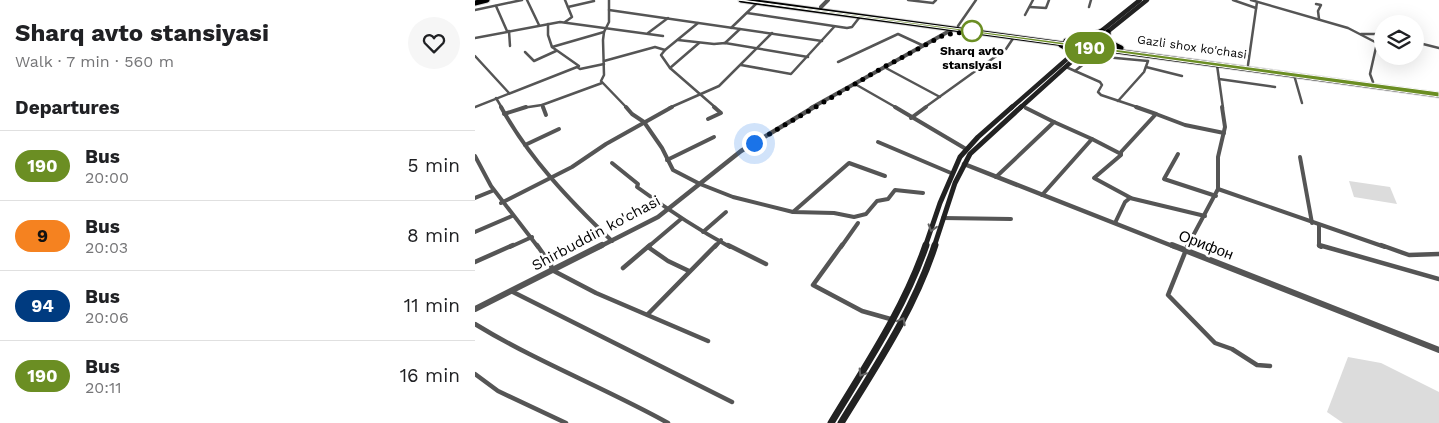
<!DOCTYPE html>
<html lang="en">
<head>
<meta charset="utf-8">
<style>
	:root { --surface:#fff; --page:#f6f6f6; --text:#202124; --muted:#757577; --line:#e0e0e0 }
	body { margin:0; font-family:"Work Sans",sans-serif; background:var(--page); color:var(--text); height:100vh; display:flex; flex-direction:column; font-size:19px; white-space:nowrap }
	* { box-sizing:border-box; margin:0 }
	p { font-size:16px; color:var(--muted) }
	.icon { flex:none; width:28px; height:28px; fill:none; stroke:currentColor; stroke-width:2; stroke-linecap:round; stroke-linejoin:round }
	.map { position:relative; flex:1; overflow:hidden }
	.panel { display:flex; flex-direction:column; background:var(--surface); width:475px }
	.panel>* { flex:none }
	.badge { padding:0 10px; border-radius:16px; font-size:18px; line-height:32px }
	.tools { position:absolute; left:899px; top:15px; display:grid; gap:10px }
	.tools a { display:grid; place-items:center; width:50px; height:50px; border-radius:50%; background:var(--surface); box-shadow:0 5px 20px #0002; font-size:25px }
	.you { position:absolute; width:25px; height:25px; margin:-12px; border:4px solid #fff; border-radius:50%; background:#1a73e8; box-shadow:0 0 0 8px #1a73e833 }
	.map>.badge { position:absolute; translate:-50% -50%; box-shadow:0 0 0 2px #fff }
	h2 { padding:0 15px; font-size:19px; line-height:45px }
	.round { display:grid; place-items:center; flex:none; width:52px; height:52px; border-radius:26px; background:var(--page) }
	.summary { display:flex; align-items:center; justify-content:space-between; height:85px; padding:0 15px }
	h1 { font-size:24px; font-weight:700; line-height:38px }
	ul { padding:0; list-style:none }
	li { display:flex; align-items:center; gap:15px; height:70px; padding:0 15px; border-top:1px solid var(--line) }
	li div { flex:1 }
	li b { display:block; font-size:19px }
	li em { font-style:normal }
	li .badge { min-width:55px; font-weight:700; text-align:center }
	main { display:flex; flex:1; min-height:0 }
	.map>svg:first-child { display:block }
</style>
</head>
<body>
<main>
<section class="panel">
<div class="summary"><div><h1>Sharq avto stansiyasi</h1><p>Walk · 7 min · 560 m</p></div><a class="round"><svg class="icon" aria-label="heart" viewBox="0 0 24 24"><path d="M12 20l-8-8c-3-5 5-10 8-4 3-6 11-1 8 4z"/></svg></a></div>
<h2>Departures</h2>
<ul>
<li><span class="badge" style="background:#6b8e23;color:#fff">190</span><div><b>Bus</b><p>20:00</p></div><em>5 min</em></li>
<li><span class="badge" style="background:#f58220;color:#111">9</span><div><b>Bus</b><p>20:03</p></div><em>8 min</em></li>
<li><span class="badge" style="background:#003b80;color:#fff">94</span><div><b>Bus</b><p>20:06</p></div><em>11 min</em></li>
<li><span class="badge" style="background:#6b8e23;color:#fff">190</span><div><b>Bus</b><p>20:11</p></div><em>16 min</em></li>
</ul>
</section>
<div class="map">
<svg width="964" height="423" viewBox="0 0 964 423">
	<rect width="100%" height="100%" fill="#fff"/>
	<g fill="#dcdcdc">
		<path d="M 874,181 L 915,187 L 922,204 L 879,197 Z"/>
		<path d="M 873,357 L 906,363 L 964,392 L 964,423 L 868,423 L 852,412 Z"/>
	</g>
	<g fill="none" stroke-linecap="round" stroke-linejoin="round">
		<g stroke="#dbdbdb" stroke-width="7">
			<g id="trunk">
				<path d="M 266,0 L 964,95"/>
				<path d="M 0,3 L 12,0"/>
				<path d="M 633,32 L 634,42 L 646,48"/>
				<path d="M 591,41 L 609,38 L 627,31"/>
				<path d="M 586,45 L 593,49 L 594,58"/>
				<path d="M 606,53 L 620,51"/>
			</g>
		</g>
		<g stroke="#555" stroke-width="2.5">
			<path d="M 52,0 L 64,25"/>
			<path d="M 90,0 L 97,17 L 90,22"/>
			<path d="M 134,0 L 134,22 L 129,32 L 128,40 L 129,75 L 126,81 L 152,108"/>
			<path d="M 433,0 L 458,3 L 461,0"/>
			<path d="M 758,0 L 781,8"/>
			<path d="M 776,0 L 873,28 L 902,43 L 895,74 L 898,82"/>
			<path d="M 841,4 L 846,5 L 843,11 L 844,19"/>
			<path d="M 21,6 L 32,31"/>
			<path d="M 93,7 L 119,1"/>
			<path d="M 555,7 L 571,8 L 574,0"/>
			<path d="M 614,7 L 616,0"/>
			<path d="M 0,10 L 47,0"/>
			<path d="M 134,10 L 347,41"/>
			<path d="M 272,13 L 372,28 L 377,27 L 384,18"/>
			<path d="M 550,15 L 558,0"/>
			<path d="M 73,24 L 73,35 L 77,47 L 104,66 L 102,67"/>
			<path d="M 483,26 L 501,0"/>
			<path d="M 256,28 L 283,2"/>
			<path d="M 34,31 L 35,46"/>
			<path d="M 173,33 L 193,18"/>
			<path d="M 886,34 L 908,34"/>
			<path d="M 0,38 L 85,22 L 188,36"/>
			<path d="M 203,40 L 239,44 L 250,43 L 333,57"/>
			<path d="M 940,42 L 964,48"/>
			<path d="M 250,43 L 265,29"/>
			<path d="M 77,47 L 129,32"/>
			<path d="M 190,50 L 186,55 L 195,68 L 241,108"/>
			<path d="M 50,52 L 59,61 L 81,51"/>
			<path d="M 0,56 L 34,93"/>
			<path d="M 129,61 L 180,47 L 190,50 L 223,23"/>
			<path d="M 363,62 L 423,34 L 449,46"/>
			<path d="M 266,65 L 316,74 L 359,27"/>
			<path d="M 742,65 L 748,108"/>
			<path d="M 773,65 L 782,2"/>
			<path d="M 409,67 L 465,97"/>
			<path d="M 591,67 L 625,82 L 627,85 L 623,92 L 626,95 L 665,108"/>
			<path d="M 671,67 L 707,76"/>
			<path d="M 195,68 L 224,43"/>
			<path d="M 600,71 L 616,58 L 630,57 L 673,61"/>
			<path d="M 819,75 L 827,103"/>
			<path d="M 744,79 L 800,87"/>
			<path d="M 380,84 L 422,108"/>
			<path d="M 21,98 L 27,108"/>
			<path d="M 643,101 L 669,72 L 673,61"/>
			<path d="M 67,105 L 68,108"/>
			<path d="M 0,107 L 102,67 L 105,69 L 129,64"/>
			<path d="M 47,108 L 67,105 L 127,83"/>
			<path d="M 194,108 L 244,86 L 297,33"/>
			<path d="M 449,108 L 531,49 L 539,37"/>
		</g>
		<g stroke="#555" stroke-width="4">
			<path d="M 26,107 C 54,158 95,201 137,241"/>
			<path d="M 68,107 L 71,115"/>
			<path d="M 151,107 L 157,114 L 169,122 L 187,148 L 198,170 L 225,184 L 258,197 L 318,212 L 359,213 L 379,217 L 391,214 L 402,201 L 413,199 L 420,190 L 448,193"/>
			<path d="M 420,107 L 491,149"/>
			<path d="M 661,107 L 681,114"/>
			<path d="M 29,114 L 51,107"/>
			<path d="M 436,118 L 451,107"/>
			<path d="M 233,119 L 246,113 L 239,107"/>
			<path d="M 579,122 L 617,139"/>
			<path d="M 403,142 L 476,173"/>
			<path d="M 50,145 L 84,129"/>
			<path d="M 703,154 L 689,179 L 741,196"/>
			<path d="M 0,156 L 16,186 L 63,247"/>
			<path d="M 825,157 L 837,223"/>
			<path d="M 192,160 L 239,137"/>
			<path d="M 137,163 L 163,184 L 162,187 C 192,209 222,229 255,247"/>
			<path d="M 521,177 L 579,122 L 551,108"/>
			<path d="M 743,189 L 910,247"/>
			<path d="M 567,195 L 617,139 L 646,154"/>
			<path d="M 0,198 L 17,191"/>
			<path d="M 656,198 L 619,178 L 646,155 L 646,152 L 681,114 L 710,125 L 749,133"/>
			<path d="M 26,203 L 97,167 L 131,144 L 197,107"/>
			<path d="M 318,212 L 374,163 L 410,176"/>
			<path d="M 468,218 L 536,219"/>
			<path d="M 640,223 L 650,202 L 655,198 L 730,216"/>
			<path d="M 844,225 L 844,246 L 846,247"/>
			<path d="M 0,232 L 37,216"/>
			<path d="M 228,232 L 251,212"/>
			<path d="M 35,247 L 57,237"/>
			<path d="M 173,247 L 206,219"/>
			<path d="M 240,247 L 246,240"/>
			<path d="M 366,247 L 383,223"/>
			<path d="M 712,247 L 743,189 L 743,157 L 750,127 L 747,107"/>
		</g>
		<g stroke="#555" stroke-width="4.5">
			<path d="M 62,245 L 76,265 L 77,270 L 121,293 L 233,341"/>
			<path d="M 253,245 L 291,264"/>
			<path d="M 367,245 L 338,285 L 387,311 L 419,320"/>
			<path d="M 713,245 L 693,295 L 740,343 L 757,349 L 782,365 L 795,366"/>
			<path d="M 844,245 L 964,279"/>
			<path d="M 906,245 L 934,255 L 964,254"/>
			<path d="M 173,247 L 193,261 L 214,271"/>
			<path d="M 0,262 L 38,245"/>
			<path d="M 148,268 L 175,245"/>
			<path d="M 36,291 L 257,402"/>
			<path d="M 173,314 L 241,245"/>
			<path d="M 0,324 C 62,362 130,388 193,423"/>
			<path d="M 0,374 L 23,391 L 91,423"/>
		</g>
		<g stroke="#555" stroke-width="4">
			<path d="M 346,7 L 353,0"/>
			<path d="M 336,108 L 478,29"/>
		</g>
		<g stroke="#555" stroke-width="4.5">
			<path d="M 489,164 L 700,247"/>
			<path d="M 124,247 L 183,217 L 266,151 L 339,107"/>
		</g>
		<g stroke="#555" stroke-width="6">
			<path d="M 697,245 L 964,350"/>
			<path d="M 0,309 L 127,245"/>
		</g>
		<g stroke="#222" stroke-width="4.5">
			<path d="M 536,108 L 600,52 L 665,0"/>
			<path d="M 545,108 L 606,53 L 672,0"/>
		</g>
		<g stroke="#222" stroke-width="5">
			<path d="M 450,247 L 465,203 L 485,157 L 503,137 L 537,107"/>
			<path d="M 459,247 L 480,183 L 495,154 L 546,107"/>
		</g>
		<g stroke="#222" stroke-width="7">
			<path d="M 356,423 C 391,365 429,309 451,245"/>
			<path d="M 366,423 C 401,366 439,310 460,245"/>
		</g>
		<use href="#trunk" stroke="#000" stroke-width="5"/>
	</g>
	<defs><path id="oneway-chevron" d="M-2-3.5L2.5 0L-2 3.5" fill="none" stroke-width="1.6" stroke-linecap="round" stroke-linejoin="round" transform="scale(1.25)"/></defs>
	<g stroke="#646464">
		<use href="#oneway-chevron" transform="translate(457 228) rotate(107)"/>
		<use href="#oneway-chevron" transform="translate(427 321) rotate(-62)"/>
		<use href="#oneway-chevron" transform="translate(387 373) rotate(122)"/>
	</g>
	<path fill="#6b8e23" stroke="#fff" d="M 263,0 L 266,0 L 964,92 L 964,97 Z"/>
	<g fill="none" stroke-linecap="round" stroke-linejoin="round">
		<path stroke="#000" stroke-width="5" stroke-dasharray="0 9" d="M 279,143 L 409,67 L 469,35 L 497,31"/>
	</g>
	<circle fill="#fff" stroke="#6b8e23" stroke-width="2.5" cx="497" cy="31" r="10"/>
	<g text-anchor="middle" stroke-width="5" stroke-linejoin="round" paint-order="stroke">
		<g font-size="12" fill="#000" stroke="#fff">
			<text transform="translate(717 47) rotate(8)" y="4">Gazli shox ko'chasi</text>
		</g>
		<g font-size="12" font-weight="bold" fill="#000" stroke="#fff">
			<text x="497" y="55">Sharq avto<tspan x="497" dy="14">stansiyasi</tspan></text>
		</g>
		<g font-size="15" fill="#000" stroke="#fff">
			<text transform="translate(121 233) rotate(-28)" y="5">Shirbuddin ko'chasi</text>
			<text transform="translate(731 245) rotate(21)" y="5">Орифон</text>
		</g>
	</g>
</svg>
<div class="tools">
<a><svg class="icon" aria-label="layers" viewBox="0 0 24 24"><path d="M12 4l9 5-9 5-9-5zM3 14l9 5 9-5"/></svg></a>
</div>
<div class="you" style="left:279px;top:143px"></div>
<b class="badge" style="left:615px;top:48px;background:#6b8e23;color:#fff">190</b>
</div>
</main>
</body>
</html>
